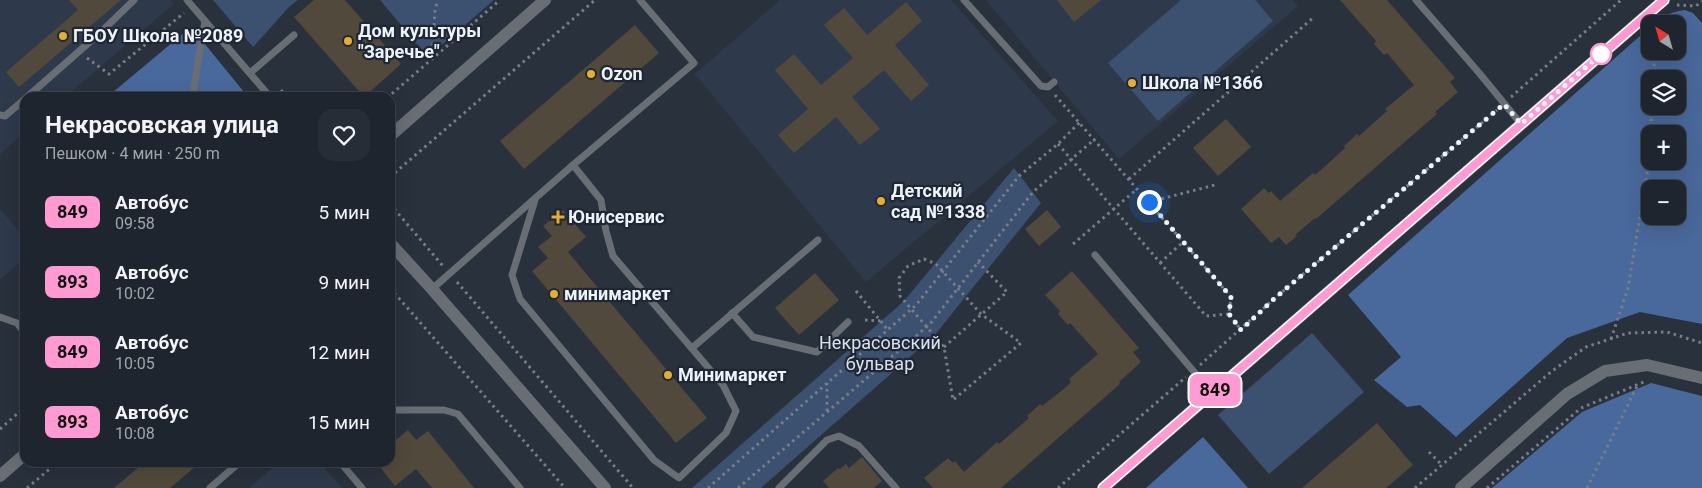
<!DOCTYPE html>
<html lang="ru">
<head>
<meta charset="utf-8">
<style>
	:root { --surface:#1f252e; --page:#272d36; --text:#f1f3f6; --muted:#a1a5aa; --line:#3c424a }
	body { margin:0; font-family:Roboto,sans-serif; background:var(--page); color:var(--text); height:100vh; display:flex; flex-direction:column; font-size:19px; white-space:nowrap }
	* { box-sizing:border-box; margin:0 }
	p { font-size:16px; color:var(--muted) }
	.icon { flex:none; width:28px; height:28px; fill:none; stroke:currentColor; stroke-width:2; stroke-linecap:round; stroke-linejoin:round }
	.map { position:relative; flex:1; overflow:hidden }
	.details { position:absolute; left:20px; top:92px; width:375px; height:375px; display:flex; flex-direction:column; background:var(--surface); border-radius:15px; box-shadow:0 5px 20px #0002,0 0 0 1px var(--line) }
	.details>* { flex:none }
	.badge { padding:0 10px; border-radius:8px; font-size:18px; line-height:32px }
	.needle { width:32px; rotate:323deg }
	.buttons { position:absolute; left:1641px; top:15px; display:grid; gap:10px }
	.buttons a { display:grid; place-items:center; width:45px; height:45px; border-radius:10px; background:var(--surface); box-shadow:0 5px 20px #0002,0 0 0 1px var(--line); font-size:25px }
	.you { position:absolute; width:25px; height:25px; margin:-12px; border:4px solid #fff; border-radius:50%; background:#1a73e8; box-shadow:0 0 0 8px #1a73e833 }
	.map>.badge { position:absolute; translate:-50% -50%; box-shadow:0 0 0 2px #fff }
	.round { display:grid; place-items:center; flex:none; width:52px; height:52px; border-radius:15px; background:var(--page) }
	.overview { display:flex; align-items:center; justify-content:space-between; height:85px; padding:0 25px }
	h1 { font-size:24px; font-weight:700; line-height:38px }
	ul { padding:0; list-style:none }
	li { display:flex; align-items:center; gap:15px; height:70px; padding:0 25px }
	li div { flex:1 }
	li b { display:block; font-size:19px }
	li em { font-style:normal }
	li .badge { min-width:55px; font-weight:700; text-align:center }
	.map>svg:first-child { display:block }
</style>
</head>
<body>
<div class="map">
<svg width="1702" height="488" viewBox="0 0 1702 488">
	<rect width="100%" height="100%" fill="#29313d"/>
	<g fill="#2e3a4c">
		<path d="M 0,0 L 171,0 L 174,4 L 65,97 L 25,98 L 25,132 L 0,154 Z"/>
		<path d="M 780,0 L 951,0 L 1058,121 L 866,282 L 695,74 Z"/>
		<path d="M 986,0 L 1292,0 L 1298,6 L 1119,159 Z"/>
		<path d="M 0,209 L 25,238 L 25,258 L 0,279 Z"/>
		<path d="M 278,463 L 320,463 L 342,488 L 249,488 Z"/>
	</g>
	<g fill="#3c506f">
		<path d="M 213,0 L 298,0 L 289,7 L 253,47 Z"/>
		<path d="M 380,0 L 494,0 L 428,57 Z"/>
		<path d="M 1181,0 L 1255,0 L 1273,21 L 1158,121 L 1108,63 Z"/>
		<path d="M 1014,168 L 1041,203 L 934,336 L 761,488 L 692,488 L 904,301 Z"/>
		<path d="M 1312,333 L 1364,392 L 1269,474 L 1218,415 Z"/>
	</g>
	<g fill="#49689b" fill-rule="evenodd">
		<path d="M 1685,10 L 1693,13 L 1702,23 L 1702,324 L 1640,312 L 1567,338 L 1456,437 L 1420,405 L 1407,407 L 1374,380 L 1401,357 L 1348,295 L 1650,27 L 1650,51 L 1678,51 L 1678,24 L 1653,24 C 1664,15 1671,12 1685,10 ZM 1650,79 L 1678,79 L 1678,106 L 1650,106 ZM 1650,134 L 1678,134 L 1678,161 L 1650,161 ZM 1650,189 L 1678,189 L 1678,216 L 1650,216 Z"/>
		<path d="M 191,27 L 248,97 L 106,98 Z"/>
		<path d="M 1651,383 L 1702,396 L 1702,488 L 1492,488 L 1582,412 Z"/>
		<path d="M 1203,437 L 1248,488 L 1146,488 Z"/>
	</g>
	<g fill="#51493b">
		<path d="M 69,0 L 121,0 L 19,87 L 6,72 L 78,10 Z"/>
		<path d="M 314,0 L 345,0 L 401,64 L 364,97 L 294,17 Z"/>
		<path d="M 1057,0 L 1101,0 L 1074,22 Z"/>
		<path d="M 1340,0 L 1387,0 L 1455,78 L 1450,82 L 1458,92 L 1435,112 L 1437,114 L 1316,219 L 1315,218 L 1295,235 L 1297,236 L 1286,245 L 1279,237 L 1271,243 L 1241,209 L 1264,188 L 1269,193 L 1271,191 L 1280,201 L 1313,173 L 1315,175 L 1321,170 L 1345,148 L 1344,146 L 1357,134 L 1359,136 L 1387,111 L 1385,109 L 1414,85 L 1387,53 L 1384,55 L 1374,44 L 1376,41 Z"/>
		<path d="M 906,2 L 922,21 L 895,45 L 929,85 L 911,101 L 884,70 L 852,97 L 880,129 L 860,145 L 836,117 L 794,153 L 778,135 L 808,109 L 775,70 L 794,54 L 821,85 L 853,58 L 824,25 L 844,8 L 867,35 Z"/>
		<path d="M 635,25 L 659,53 L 524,169 L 500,141 Z"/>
		<path d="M 1226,119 L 1251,147 L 1218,176 L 1193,148 Z"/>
		<path d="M 563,210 L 586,237 L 568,252 L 707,418 L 676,443 L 532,271 L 548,258 L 538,247 L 552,236 L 543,226 Z"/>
		<path d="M 1047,210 L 1061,227 L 1039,246 L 1025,229 Z"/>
		<path d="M 1072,271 L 1139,348 L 1133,352 L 1141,362 L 1119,382 L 1120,384 L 1001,488 L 933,488 L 924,478 L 948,458 L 953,463 L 955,461 L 964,472 L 997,442 L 999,444 L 1029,418 L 1027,416 L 1040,404 L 1042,406 L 1065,388 L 1071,382 L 1069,379 L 1098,354 L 1070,323 L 1068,325 L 1058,314 L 1060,311 L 1045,295 Z"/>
		<path d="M 815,273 L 839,300 L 799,335 L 775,308 Z"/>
		<path d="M 1377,423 L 1413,465 L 1386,488 L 1302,488 Z"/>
		<path d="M 408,430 L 416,440 L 428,431 L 474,488 L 432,488 L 416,469 L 395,486 L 376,462 L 390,462 L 390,445 Z"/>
		<path d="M 862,457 L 882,481 L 874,488 L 829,488 L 823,481 L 838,468 L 840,469 L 846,464 L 849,468 Z"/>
		<path d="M 145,462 L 201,462 L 170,488 L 114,488 Z"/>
	</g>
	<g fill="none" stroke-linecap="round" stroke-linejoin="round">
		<g stroke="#777e89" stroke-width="3" stroke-dasharray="2.5 4" stroke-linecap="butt">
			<path d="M 1677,5 L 1696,6 L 1702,1"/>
			<path d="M 87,58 L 109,74 L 184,13"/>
			<path d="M 432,58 L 435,10 L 438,0"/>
			<path d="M 1653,79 L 1655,51"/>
			<path d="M 281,90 L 288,98"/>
			<path d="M 1055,95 L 1231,297 L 1229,314 L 1241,330"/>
			<path d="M 1511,97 L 1621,0"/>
			<path d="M 387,98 L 500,0"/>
			<path d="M 1650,134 L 1652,106"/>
			<path d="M 1058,144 L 1206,316 L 1229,314"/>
			<path d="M 390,177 L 595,0"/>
			<path d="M 1129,179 L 1314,17"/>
			<path d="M 1149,202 L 1215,185"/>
			<path d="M 390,204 L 443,266"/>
			<path d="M 1073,244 L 1137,189"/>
			<path d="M 924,259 L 936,264 L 981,314 L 1021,343 L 953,400 L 944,347 L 900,296 L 899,278 L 908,266 Z"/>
			<path d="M 1160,263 L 1183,242"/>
			<path d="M 457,282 L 633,488"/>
			<path d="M 390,288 L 565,488"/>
			<path d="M 856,291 L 887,329"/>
			<path d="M 865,320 L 881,321"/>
			<path d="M 1611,339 L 1628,288 L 1649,162 L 1650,137"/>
			<path d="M 944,347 L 1007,292 L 978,262"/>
			<path d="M 1200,365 L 1275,298 L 1497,110"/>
			<path d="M 827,411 L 827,383"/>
			<path d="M 0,429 L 25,407"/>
			<path d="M 1429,452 L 1442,465"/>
			<path d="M 27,488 L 58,462"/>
			<path d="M 708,488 L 916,305 L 1019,176 L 1058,144 L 1080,122"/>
			<path d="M 738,488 L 930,324 L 1033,192 L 1095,139"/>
			<path d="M 1058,488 L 1186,377"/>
			<path d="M 1415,488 L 1552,371 L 1586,347 L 1628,333 L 1667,332 L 1702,343"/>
			<path d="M 1487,488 L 1581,408 L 1646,381"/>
			<path d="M 1587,488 L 1638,384"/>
		</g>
		<g stroke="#696d74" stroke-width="7">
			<path d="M 187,0 L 271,98"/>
			<path d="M 964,0 L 1041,86 L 1048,87 L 1054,82"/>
			<path d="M 1416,0 L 1480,74 L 1521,124"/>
			<path d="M 250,73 L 294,35"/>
			<path d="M 26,98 L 101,32 L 134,0"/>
			<path d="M 192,98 L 205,21"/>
			<path d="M 0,115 L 5,116 L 25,99"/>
			<path d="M 535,200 L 512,275 L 520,299 L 654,460 L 679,478 L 726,433 L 736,411 L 723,385 L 613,256 L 606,231 L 601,200 L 573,165"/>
			<path d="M 1095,255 L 1212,393"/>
			<path d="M 432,289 L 573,165 L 694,63 L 640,0"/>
			<path d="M 732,313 L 753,337 L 817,352 L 848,322"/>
			<path d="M 0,317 L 17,323 L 25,333"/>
			<path d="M 692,348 L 818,240"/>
			<path d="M 390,410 L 444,410 L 458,414 L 520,488"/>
			<path d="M 340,462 L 362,488"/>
			<path d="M 210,488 L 240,462"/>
			<path d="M 779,488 L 827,440 L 839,436 L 859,446 L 896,488"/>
		</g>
		<path stroke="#696d74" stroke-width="12" d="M 1461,488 L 1567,394 L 1605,371 L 1647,365 L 1702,378"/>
		<g stroke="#696d74" stroke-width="12">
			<path d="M 390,136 L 545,0"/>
			<path d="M 390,243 L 432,289 L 605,488"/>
			<path d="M 0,476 L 25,454"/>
			<path d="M 1103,488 L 1664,0"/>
		</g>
	</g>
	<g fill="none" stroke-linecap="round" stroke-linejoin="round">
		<g stroke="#fff" stroke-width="11">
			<path id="line" d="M 1103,488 L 1664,0"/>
		</g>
		<use href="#line" stroke="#ff9ad2" stroke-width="8"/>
		<path stroke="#edf2fb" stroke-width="5" stroke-dasharray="0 9" d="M 1149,202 L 1231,297 L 1229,314 L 1241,330 L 1275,298 L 1504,104 L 1521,124 L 1601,54"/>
	</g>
	<g fill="#e3ae34" stroke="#1f2733" stroke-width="2">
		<circle cx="63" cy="36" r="5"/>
		<circle cx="348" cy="41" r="5"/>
		<circle cx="591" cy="74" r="5"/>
		<circle cx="1132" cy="83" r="5"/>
		<circle cx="881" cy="201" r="5"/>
		<path d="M555.5 209.5h5v5h5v5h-5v5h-5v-5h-5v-5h5z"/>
		<circle cx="554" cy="294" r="5"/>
		<circle cx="668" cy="375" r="5"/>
	</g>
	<circle fill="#fff" stroke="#ff9ad2" stroke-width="2.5" cx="1601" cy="54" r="10"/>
	<g text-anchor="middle" stroke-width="4.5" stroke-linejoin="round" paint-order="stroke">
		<g font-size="18" font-weight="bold" fill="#edf2fb" stroke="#1f2733" text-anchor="start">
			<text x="358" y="37">Дом культуры<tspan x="358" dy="21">"Заречье"</tspan></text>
			<text x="73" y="42">ГБОУ Школа №2089</text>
			<text x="601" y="80">Ozon</text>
			<text x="1142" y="89">Школа №1366</text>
			<text x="891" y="197">Детский<tspan x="891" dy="21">сад №1338</tspan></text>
			<text x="568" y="223">Юнисервис</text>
			<text x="564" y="300">минимаркет</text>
			<text x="678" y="381">Минимаркет</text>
		</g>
		<g font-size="18" fill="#d8e2f1" stroke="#1f2733">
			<text x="880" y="349">Некрасовский<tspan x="880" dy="21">бульвар</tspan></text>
		</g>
	</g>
</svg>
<div class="buttons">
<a><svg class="needle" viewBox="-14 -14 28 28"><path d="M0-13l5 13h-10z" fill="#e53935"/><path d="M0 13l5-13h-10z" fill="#a1a5aa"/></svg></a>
<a><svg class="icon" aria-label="layers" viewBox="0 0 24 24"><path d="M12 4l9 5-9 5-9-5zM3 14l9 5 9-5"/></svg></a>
<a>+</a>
<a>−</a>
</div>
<div class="you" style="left:1149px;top:202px"></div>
<b class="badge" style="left:1215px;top:390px;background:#ff9ad2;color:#111">849</b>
<section class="details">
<div class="overview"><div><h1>Некрасовская улица</h1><p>Пешком · 4 мин · 250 m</p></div><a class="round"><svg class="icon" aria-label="heart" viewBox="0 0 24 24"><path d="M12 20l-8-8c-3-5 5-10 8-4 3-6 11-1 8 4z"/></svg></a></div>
<ul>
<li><span class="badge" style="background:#ff9ad2;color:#111">849</span><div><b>Автобус</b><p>09:58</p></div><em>5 мин</em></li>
<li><span class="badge" style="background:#ff9ad2;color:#111">893</span><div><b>Автобус</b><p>10:02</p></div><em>9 мин</em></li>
<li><span class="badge" style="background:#ff9ad2;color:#111">849</span><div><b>Автобус</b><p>10:05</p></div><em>12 мин</em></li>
<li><span class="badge" style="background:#ff9ad2;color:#111">893</span><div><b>Автобус</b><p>10:08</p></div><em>15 мин</em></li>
</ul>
</section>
</div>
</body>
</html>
